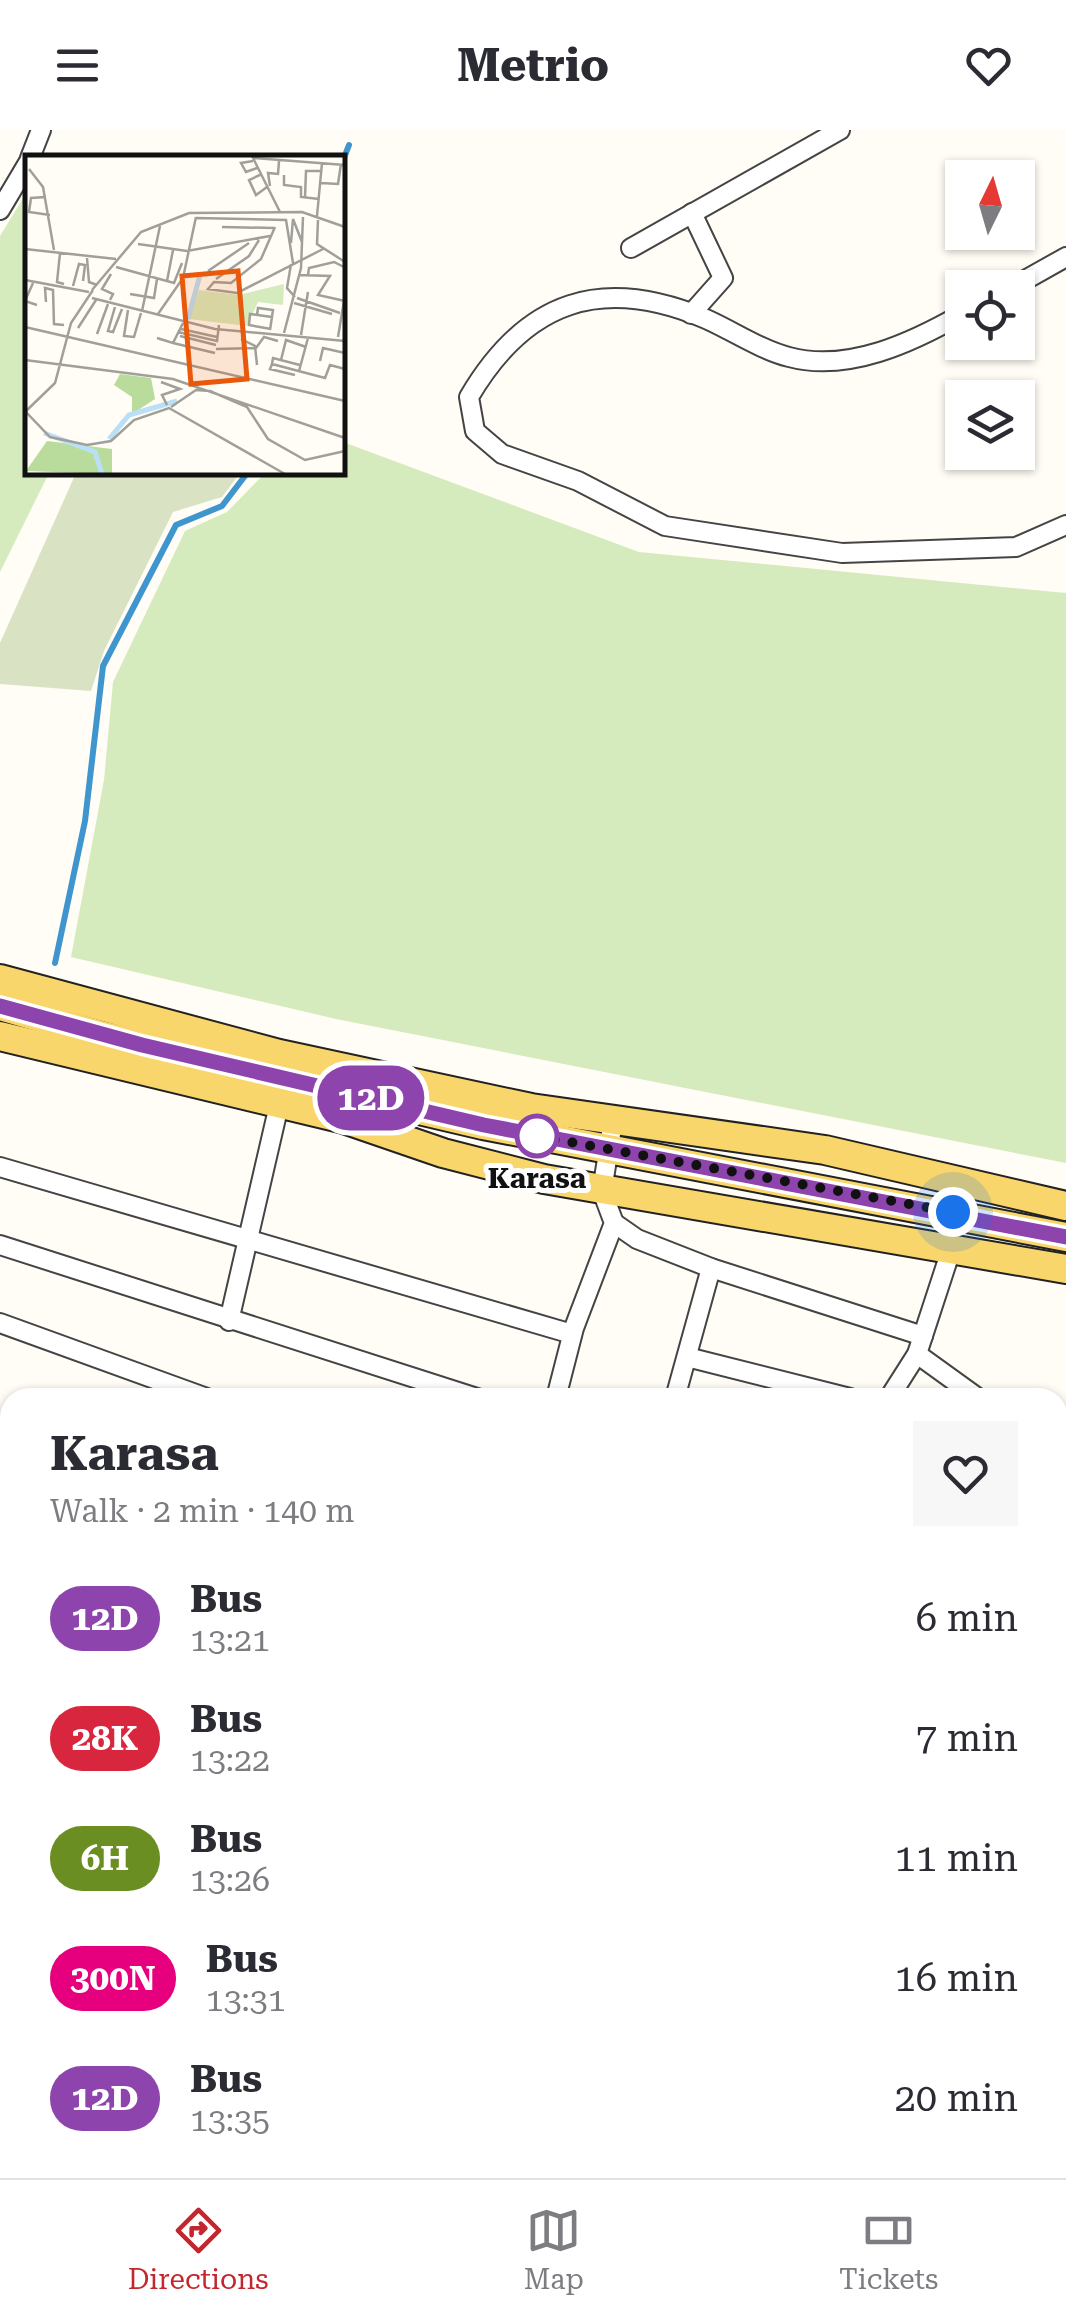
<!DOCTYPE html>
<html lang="en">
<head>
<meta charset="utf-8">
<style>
	:root { --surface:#fff; --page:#f7f7f7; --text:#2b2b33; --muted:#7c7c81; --line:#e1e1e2; --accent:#c4262e }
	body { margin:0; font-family:"Roboto Serif",serif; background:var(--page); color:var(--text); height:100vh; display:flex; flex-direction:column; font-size:38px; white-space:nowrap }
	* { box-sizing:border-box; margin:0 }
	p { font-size:32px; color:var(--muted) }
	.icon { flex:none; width:55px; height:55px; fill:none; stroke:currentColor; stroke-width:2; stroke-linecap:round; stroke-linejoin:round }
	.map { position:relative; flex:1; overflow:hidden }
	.details { position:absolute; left:0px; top:1258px; width:1068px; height:792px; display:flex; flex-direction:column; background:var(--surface); border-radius:30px 30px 0 0; box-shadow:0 2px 8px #0004 }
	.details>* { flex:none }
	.badge { padding:0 20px; border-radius:32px; font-size:35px; line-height:65px }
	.needle { width:65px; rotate:5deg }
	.tools { position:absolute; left:945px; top:30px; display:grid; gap:20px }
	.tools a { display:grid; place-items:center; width:90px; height:90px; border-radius:0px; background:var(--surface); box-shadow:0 2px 8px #0004; font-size:50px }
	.you { position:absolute; width:50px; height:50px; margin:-25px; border:8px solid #fff; border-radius:50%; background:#1a73e8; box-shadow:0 0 0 15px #1a73e833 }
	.map>.badge { position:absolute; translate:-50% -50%; box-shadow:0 0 0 5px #fff }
	.round { display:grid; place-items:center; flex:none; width:105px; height:105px; border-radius:0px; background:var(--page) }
	.summary { display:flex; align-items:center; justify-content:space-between; height:170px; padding:0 50px }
	h1 { font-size:48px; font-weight:700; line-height:75px }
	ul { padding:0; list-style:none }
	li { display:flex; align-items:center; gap:30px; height:120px; padding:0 50px }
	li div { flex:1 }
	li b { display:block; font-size:38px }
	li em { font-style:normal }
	li .badge { min-width:110px; font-weight:700; text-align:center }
	header { display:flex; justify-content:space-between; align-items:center; height:130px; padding:0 50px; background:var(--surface); font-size:45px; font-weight:700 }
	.menu { display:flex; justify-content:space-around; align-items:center; height:140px; border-top:2px solid var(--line); background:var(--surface); font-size:28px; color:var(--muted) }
	.menu a { display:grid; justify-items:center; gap:5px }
	.menu .on { color:var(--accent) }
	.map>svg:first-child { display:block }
</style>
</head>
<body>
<header><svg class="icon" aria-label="menu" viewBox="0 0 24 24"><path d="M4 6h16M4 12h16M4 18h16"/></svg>Metrio<svg class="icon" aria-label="heart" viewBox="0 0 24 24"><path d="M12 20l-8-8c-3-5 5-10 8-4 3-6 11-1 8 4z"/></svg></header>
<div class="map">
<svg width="1066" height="2048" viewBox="0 0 1066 2048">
	<rect width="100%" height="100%" fill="#fffdf5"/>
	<g fill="#d5ebbd">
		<path d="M 27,62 L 28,342 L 49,343 L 0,442 L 0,106 Z"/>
		<path d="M 343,312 L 639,422 L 1066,463 L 1066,1033 L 336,889 L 71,827 L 104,650 L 113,552 L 185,401 L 227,382 L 265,343 L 342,342 Z"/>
	</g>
	<path fill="#d9e3c4" d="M 76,343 L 240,343 L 222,367 L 173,382 L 104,521 L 91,561 L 0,554 L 0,513 Z"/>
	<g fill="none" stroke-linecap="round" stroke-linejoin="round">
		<g stroke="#3f96cf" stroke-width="6">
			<path d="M 342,33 L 349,15"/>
			<path d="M 55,833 L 85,691 L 103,536 L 176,395 L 222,376 L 248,342"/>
		</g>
		<g stroke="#444" stroke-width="22">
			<g id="street">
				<path d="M 30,28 L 41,0"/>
				<path d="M 0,80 L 28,33"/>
				<path d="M 631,118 L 840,0"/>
				<path d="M 1011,158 L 1066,127"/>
				<path d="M 691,184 L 723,148 L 692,83"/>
				<path d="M 962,184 C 913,212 848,243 789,227 C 761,220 733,201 706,189 C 602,145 526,170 469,267 L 475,301 L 502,324 L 578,351 L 665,396 L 842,423 L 1016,417 L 1066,395"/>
				<path d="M 0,1037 L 572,1204"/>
				<path d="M 614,1093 L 637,1109 L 711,1138 L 923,1206"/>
				<path d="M 0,1115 L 477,1268"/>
				<path d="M 229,1191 L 279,975"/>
				<path d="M 0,1193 L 207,1268"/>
				<path d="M 917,1224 L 978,1268"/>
				<path d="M 687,1227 L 850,1268"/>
				<path d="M 556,1268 L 574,1198 L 614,1093 L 602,1061 L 613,991"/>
				<path d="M 675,1268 L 711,1138"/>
				<path d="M 889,1268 L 917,1224 L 952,1117"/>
				<path d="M 1058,1285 L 1066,1291"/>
				<path d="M 1058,1324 L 1066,1330"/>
				<path d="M 0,1378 L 10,1381"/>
				<path d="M 1058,1437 L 1066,1443"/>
				<path d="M 1058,1504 L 1066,1504"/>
				<path d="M 1058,1680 L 1066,1682"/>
			</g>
		</g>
		<g stroke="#222" stroke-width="32">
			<g id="primary">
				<path d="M 0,849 L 279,924 L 531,978 L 825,1020 L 1066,1076"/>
				<path d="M 0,876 L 104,906 L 483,995 L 1066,1107"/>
				<path d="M 0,906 L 344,989 L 443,1023 L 544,1049 L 1066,1139"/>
			</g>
		</g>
		<use href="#street" stroke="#fff" stroke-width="18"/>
		<use href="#primary" stroke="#f9d66b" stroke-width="28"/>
		<g stroke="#c4262e" stroke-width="6">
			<path d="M 0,1559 L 10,1562"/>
			<path d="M 0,1575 L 10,1578"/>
			<path d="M 0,1607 L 10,1610"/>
			<path d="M 0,1828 L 10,1832"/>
			<path d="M 1058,1924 L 1066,1927"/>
			<path d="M 1058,1957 L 1066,1960"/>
			<path d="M 0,2023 L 10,2028"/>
			<path d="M 20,2040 L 38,2048"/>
			<path d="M 512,2040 L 531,2048"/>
			<path d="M 556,2040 L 576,2048"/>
			<path d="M 0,2046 L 6,2048"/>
		</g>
	</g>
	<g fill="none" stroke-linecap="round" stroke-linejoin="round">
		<g stroke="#fff" stroke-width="22">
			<path id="line" d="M 0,876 L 142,915 L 484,995 L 1066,1107"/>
		</g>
		<use href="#line" stroke="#8e44ad" stroke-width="15"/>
		<path stroke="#111" stroke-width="10" stroke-dasharray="0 18" d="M 537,1006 L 953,1082"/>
	</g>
	<circle fill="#fff" stroke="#8e44ad" stroke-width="5" cx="537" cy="1006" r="20"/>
	<g text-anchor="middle" stroke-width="10" stroke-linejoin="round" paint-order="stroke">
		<g font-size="28" font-weight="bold" fill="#111" stroke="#fff">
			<text x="537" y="1058">Karasa</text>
		</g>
	</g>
	<g transform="translate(25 25)">
		<rect width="320" height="320" fill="#fffdf5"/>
		<path d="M 259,129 L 258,150 L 233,147 L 222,171 L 164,164 L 174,135 L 214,140 Z" fill="#d5ebbd"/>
		<path d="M 95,219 L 126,223 L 130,244 L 107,259 L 107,242 L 89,230 ZM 22,286 L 87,294 L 87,319 L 1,316 Z" fill="#b9dc9c"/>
		<path fill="none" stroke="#b9e0f7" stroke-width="5" d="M 163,164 L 175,120M 19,278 L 70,297 L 77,319M 84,284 L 104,260 L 152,246"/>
		<path fill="none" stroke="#a09f9a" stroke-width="2.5" d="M 228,6 L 216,8 L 221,17 L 232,13M 4,14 L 18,32 L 29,95M 237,19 L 224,25 L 231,40 L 242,32M 259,20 L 259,30 L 276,32 L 276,42 L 294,44M 296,28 L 313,29 L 316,9M 245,31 L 243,18 L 253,19 L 254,6M 21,42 L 6,43 L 4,57 L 25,60M 280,42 L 281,16 L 296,16M 255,57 L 228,3 L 320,10M 0,58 L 0,94M 292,61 L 297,8M 171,63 L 261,65 L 268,108M 293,65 L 292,89 L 320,107M 197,72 L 249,73M 250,72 L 236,104 L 206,128 L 189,127 L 183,134 L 212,138 L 298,94M 266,88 L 268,64 L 277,87M 113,89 L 162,96 L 245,81M 0,94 L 91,104M 35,98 L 32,127 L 39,129M 62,103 L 64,127 L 72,130M 266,109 L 262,133 L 270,142M 91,112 L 149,128 L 157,108M 183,116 L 224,88M 274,120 L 305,121 L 293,140 L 320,146M 283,120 L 284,113 L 309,107 L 319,112M 191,124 L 224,101 L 234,85M 0,125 L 64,137M 142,126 L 148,95M 8,128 L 0,146 L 12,150M 48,131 L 54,109 L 60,110 L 58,126M 67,135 L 116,77 L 164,58 L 277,57 L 320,72M 105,139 L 129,143 L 132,124M 67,143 L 190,174 L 320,186M 272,143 L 315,158M 85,145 L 88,139 L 77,134 L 86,119M 21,147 L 20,133 L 28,135 L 29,169 L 39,170M 269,148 L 307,159M 90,152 L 83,176 L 88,177 L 97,154M 103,155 L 99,181 L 109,182 L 116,158M 117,156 L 135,71M 133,159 L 158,123 L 171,62M 232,160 L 233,153 L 248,155 L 245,175M 0,172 L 320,246M 53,173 L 71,145M 156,174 L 192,182M 246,174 L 224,170 L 225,159 L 247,162M 153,177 L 192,186 L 194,170M 259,178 L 276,113 L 278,62M 72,179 L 83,149M 276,180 L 283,137M 155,181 L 191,190M 313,182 L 320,140M 132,183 L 148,188 L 158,168M 216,184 L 230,191 L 232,210M 148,188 L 190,198M 191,194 L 231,193 L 239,182 L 253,186M 0,205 L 148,224 L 320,283M 256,205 L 261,185 L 281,192M 295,206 L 298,193 L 320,198M 247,209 L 300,223 L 305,210 L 320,214M 247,209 L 248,203 L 275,210M 247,209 L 245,214 L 270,220M 274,216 L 283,183M 136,227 L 155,234 L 137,240 L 142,250M 146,252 L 171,235 L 185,236 L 222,252 L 243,284 L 280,305 L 320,296M 0,256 L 25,282 L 62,290 L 86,286 L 109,265 L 144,253 L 260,319M 0,257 L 30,228 L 46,168 L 68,135"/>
		<path fill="#e8590c" fill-opacity="0.15" stroke="#e8590c" stroke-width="5" d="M 213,116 L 222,224 L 166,229 L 157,121 Z"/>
		<rect width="320" height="320" fill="none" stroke="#111" stroke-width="5"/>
	</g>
</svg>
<div class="tools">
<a><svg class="needle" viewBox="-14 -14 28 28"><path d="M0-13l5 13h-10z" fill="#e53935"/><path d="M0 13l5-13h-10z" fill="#7c7c81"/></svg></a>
<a><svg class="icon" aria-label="locate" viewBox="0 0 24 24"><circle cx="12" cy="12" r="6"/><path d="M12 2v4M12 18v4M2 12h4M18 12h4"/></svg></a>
<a><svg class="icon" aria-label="layers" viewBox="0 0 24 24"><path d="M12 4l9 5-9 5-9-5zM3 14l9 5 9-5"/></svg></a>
</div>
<div class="you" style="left:953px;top:1082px"></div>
<b class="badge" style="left:371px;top:968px;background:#8e44ad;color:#fff">12D</b>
<section class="details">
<div class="summary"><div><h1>Karasa</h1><p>Walk · 2 min · 140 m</p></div><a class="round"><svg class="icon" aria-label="heart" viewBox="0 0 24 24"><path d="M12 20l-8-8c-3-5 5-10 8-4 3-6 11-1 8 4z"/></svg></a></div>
<ul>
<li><span class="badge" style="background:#8e44ad;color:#fff">12D</span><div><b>Bus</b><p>13:21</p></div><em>6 min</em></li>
<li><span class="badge" style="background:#d7263d;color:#fff">28K</span><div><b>Bus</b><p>13:22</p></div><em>7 min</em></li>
<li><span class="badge" style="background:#6b8e23;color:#fff">6H</span><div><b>Bus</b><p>13:26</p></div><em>11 min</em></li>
<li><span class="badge" style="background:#e6007e;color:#fff">300N</span><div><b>Bus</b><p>13:31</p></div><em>16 min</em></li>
<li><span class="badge" style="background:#8e44ad;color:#fff">12D</span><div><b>Bus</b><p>13:35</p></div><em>20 min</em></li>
</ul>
</section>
</div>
<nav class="menu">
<a class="on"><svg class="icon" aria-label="directions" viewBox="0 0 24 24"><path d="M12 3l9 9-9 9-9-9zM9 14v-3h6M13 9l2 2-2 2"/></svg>Directions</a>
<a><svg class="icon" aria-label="map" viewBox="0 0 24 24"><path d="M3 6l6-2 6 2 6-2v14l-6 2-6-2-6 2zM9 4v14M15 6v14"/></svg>Map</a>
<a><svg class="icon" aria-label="tickets" viewBox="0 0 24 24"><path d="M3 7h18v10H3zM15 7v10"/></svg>Tickets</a>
</nav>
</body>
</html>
